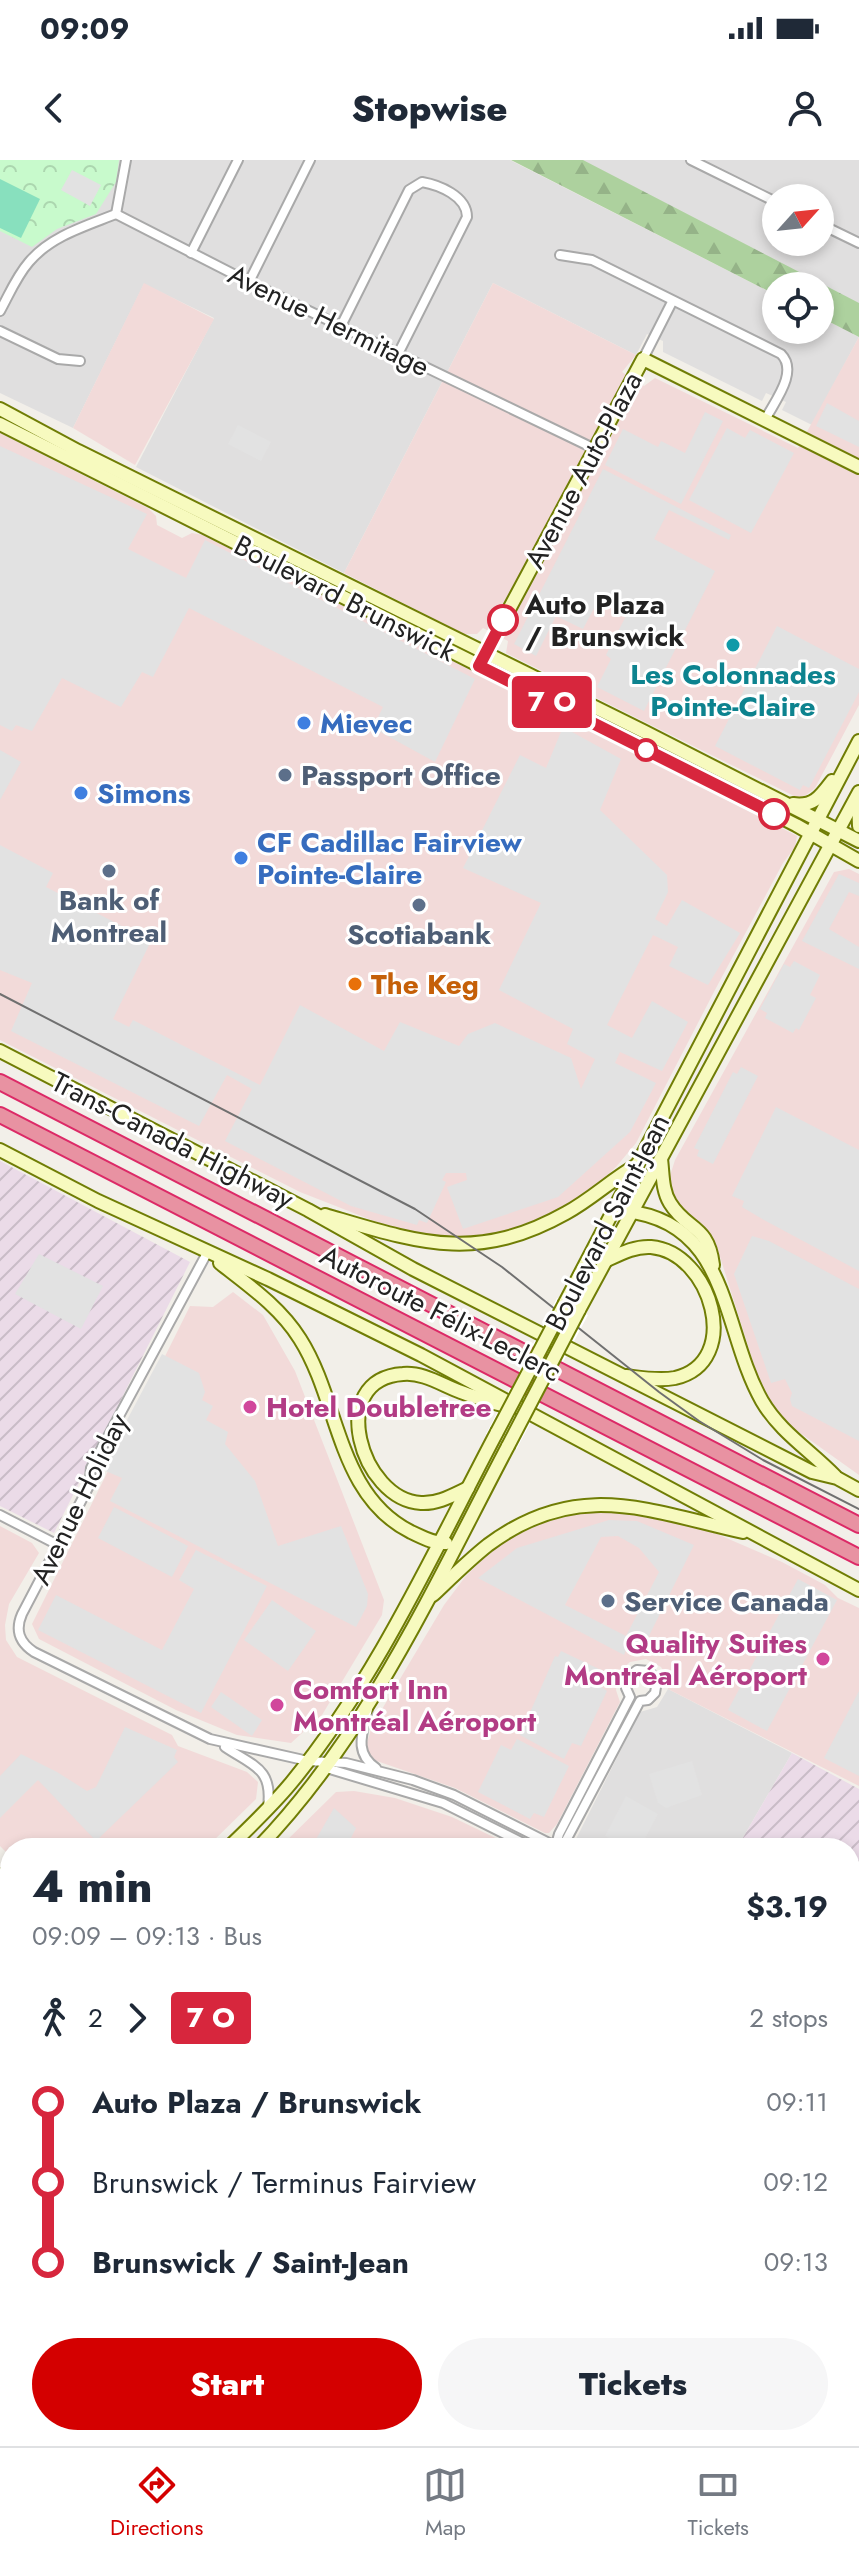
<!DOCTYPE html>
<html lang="en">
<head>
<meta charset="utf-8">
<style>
	:root { --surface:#fff; --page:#f6f6f7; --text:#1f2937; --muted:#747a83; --line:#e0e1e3; --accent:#d40000 }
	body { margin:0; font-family:Jost,sans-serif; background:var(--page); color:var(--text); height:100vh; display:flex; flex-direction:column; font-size:30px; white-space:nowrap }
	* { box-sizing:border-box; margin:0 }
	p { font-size:26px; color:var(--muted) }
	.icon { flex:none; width:44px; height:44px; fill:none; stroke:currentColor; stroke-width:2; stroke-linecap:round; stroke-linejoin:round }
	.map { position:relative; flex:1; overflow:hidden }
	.details { position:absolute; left:0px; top:1678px; width:860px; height:608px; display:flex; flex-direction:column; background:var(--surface); border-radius:32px 32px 0 0; box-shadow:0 4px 12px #0003 }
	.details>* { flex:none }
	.badge { padding:0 16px; border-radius:6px; font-size:28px; line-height:52px }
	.needle { width:52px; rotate:63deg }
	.buttons { position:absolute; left:762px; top:24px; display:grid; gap:16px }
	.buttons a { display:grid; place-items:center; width:72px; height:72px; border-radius:50%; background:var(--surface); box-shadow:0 4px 12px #0003; font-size:40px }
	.map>.badge { position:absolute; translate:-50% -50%; box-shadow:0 0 0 4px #fff }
	.legs { display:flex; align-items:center; gap:12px; height:88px; padding:0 32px; font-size:26px }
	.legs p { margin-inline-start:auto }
	.overview { display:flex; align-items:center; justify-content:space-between; height:136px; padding:0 32px }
	h1 { font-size:44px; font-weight:800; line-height:60px }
	.cta { display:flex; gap:16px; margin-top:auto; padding:16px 32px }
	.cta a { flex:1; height:92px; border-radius:48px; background:var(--accent); color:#fff; font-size:32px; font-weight:800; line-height:92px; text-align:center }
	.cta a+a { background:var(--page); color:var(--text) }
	ul { padding:0 32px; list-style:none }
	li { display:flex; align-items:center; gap:28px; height:80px; font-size:30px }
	li i { display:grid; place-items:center; width:12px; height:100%; margin:0 10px; background:currentColor }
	li i::after { content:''; width:20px; height:20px; margin:-10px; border:6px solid; border-radius:50%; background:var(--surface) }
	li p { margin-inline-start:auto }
	li:first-child i { background:linear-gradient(#0000 50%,currentColor 0) }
	li:last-child i { background:linear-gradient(currentColor 50%,#0000 0) }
	.status { display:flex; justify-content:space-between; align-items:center; height:56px; padding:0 40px; background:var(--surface); direction:ltr }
	.status svg { height:22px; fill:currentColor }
	header { display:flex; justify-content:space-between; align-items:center; height:104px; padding:0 32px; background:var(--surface); font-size:36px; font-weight:800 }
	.tabs { display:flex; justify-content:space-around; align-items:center; height:112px; border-top:2px solid var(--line); background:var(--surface); font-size:22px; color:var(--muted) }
	.tabs a { display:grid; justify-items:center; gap:4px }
	.tabs .selected { color:var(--accent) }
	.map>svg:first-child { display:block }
</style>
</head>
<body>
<div class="status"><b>09:09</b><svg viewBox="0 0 49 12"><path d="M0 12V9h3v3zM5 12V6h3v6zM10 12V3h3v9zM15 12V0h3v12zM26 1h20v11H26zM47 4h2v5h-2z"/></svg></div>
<header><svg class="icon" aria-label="back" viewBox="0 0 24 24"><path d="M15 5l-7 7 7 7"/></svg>Stopwise<svg class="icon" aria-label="person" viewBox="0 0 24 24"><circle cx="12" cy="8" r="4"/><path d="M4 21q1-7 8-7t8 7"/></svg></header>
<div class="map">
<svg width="859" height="2286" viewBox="0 0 859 2286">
	<defs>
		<pattern id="industrial-furrows" width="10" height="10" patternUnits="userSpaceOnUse" patternTransform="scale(2)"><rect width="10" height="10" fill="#ebdbe8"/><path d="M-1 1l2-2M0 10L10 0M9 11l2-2" fill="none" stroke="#c9bcc7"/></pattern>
		<pattern id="construction-furrows" width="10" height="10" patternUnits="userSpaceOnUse" patternTransform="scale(2)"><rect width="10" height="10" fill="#c7c7b4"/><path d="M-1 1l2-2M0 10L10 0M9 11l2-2" fill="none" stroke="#abab9a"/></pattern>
		<pattern id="forest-firs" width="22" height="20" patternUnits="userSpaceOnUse" patternTransform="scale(2)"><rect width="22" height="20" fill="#add19e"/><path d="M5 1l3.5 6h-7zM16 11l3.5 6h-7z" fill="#95b388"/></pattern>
		<pattern id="park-crowns" width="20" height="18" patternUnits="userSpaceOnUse" patternTransform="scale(2)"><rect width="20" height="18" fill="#c8facc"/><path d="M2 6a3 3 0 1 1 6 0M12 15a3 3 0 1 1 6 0" fill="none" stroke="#acd6af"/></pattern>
	</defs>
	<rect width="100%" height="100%" fill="#f2efe9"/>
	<g fill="#e0dfdf" fill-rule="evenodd">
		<path d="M 0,0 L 510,0 L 776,135 L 776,170 L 820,170 L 820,157 L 859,177 L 812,265 L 782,250 L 786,242 L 766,233 L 762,241 L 663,192 L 663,181 L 647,174 L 636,195 L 493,123 L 344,413 L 136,307 L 214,158 L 144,124 L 73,268 L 0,233 Z"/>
		<path d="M 582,0 L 859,0 L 859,144 ZM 776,38 L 820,38 L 820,82 L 776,82 Z"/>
		<path d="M 668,1529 L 792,1593 L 737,1688 L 584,1688 L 578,1685 L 576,1679 L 640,1552 L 657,1547 Z"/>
		<path d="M 0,2077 L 10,2077 L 10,2276 L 850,2276 L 850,2273 L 859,2278 L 859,2286 L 0,2286 Z"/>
	</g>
	<g fill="#f2dad9">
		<path d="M 144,123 L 214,159 L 135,305 L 73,268 Z"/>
		<path d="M 493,123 L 636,195 L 622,212 L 644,226 L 655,218 L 798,288 L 859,177 L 859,545 L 815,628 L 806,635 L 798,638 L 506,493 L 508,481 L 483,468 L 477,474 L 464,474 L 344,413 Z"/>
		<path d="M 0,273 L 148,348 L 156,356 L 157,365 L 182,378 L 192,373 L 203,375 L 498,524 L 553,556 L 564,557 L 582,566 L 581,569 L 585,570 L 586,568 L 797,676 L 795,687 L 783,703 L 716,828 L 636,983 L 616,1007 L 590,1031 L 551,1055 L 496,1074 L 442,1078 L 397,1070 L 300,1032 L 0,880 Z"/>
		<path d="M 849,709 L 859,714 L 859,1315 L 789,1265 L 762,1230 L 716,1084 L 705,1067 L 680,1047 L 673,1036 L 669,1019 L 675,1000 L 834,712 Z"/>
		<path d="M 233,1132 L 263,1155 L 295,1211 L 384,1440 L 382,1455 L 322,1555 L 291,1583 L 237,1575 L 176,1550 L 39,1479 L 32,1464 L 190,1146 L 213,1147 Z"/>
		<path d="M 601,1350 L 651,1355 L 717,1374 L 782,1402 L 825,1425 L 838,1438 L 859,1448 L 859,1626 L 668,1529 L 667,1517 L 661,1507 L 646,1499 L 630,1502 L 618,1513 L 616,1530 L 620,1542 L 557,1664 L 549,1673 L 545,1673 L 455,1628 L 371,1599 L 366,1586 L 372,1566 L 444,1445 L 465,1417 L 487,1395 L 509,1379 L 540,1364 L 571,1355 Z"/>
		<path d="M 0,1366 L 32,1383 L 39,1393 L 9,1444 L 5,1465 L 6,1480 L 17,1497 L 172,1575 L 178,1586 L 247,1612 L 258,1622 L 256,1639 L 206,1688 L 10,1688 L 10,1696 L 0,1686 Z"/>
		<path d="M 354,1631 L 395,1638 L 452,1657 L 516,1688 L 279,1688 L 336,1632 Z"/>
		<path d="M 0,1738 L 10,1749 L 10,1848 L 0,1843 Z"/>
	</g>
	<g fill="url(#industrial-furrows)">
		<path d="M 0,1001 L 190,1102 L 54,1373 L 0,1346 Z"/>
		<path d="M 792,1593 L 859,1629 L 859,2226 L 850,2221 L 850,1688 L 737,1688 Z"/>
	</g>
	<path fill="url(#construction-furrows)" d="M 10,1938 L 10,2057 L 0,2055 L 0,1948 Z"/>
	<path fill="url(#forest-firs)" d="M 511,0 L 583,0 L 859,143 L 859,177 L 820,157 L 820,126 L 776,126 L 776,135 Z"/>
	<path fill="url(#park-crowns)" d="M 0,0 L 119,0 L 116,22 L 96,54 L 57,69 L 32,87 L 0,71 Z"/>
	<path fill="#88e0be" d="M 0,19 L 40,39 L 21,78 L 0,68 Z"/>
	<g fill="#e2e2e2" fill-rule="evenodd">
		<path d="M 72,10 L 101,25 L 90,46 L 61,30 Z"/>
		<path d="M 827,243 L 859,261 L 859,287 L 816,266 Z"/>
		<path d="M 705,252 L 723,261 L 681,344 L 605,305 L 623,269 L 658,287 L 661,281 L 685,293 Z"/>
		<path d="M 238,265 L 271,282 L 261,301 L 228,284 Z"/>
		<path d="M 727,268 L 745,278 L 750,270 L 794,293 L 751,373 L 689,340 Z"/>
		<path d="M 0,286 L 147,354 L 128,389 L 186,418 L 205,380 L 475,519 L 435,602 L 373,568 L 383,547 L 189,448 L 153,517 L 142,512 L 121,547 L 62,518 L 32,571 L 16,565 L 12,571 L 0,565 Z"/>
		<path d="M 603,309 L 731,375 L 729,380 L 669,350 L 654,379 L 715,411 L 644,551 L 597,527 L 611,499 L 606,495 L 628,452 L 600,437 L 583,469 L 556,456 L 536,496 L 514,484 Z"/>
		<path d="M 777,466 L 859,509 L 859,532 L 809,628 L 803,625 L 800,630 L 715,586 Z"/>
		<path d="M 563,567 L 621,599 L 600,650 L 667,715 L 668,732 L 655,759 L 667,766 L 682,740 L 740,773 L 708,825 L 669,806 L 678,787 L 653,775 L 607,865 L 632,878 L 652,841 L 688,862 L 662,911 L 620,892 L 615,903 L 656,923 L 630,972 L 558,1037 L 463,1069 L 447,1027 L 467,1020 L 466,1013 L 446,1013 L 442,1020 L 446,1022 L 427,1063 L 419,1060 L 417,1065 L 351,1046 L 225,981 L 252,929 L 227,915 L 199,966 L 11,871 L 32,823 L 0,810 L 0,685 L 53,713 L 46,727 L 151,781 L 113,859 L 129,867 L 133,860 L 260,925 L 300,845 L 384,891 L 400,862 L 459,886 L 468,874 L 495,863 L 571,898 L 581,929 L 595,899 L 567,884 L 573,869 L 499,830 L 541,743 L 463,708 L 520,595 L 546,608 Z"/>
		<path d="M 0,590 L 21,602 L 0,640 Z"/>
		<path d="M 839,714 L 859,723 L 859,736 L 849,732 L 829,769 L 859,787 L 859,809 L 802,781 Z"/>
		<path d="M 794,801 L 820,815 L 810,835 L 816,838 L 799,870 L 796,868 L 793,873 L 765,858 L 767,853 L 760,849 L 784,804 L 790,807 Z"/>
		<path d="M 741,907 L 758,916 L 713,1004 L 697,996 L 699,990 L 694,988 L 733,912 L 737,914 Z"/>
		<path d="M 776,947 L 859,990 L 859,1111 L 764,1060 L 742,1047 L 744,1041 L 732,1036 Z"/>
		<path d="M 752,1076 L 769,1081 L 859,1129 L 859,1281 L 792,1246 L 790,1239 L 792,1233 L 785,1219 L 771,1223 L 734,1114 Z"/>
		<path d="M 39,1094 L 103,1126 L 81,1169 L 15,1134 Z"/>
		<path d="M 162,1194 L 199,1213 L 205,1232 L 202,1240 L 213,1246 L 206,1260 L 228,1272 L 225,1284 L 255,1321 L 278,1386 L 341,1366 L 368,1434 L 367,1446 L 356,1467 L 110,1341 L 122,1318 L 101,1309 Z"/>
		<path d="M 114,1347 L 188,1386 L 172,1417 L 98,1378 Z"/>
		<path d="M 609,1360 L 637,1361 L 694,1385 L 643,1488 L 629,1483 L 624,1495 L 478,1418 L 517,1388 ZM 618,1376 L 639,1388 L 659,1412 L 626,1476 L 565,1445 L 601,1377 Z"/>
		<path d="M 196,1390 L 267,1426 L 201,1553 L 38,1470 L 56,1435 L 162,1490 L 194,1429 L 179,1420 Z"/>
		<path d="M 798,1419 L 837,1440 L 767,1571 L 728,1550 Z"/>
		<path d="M 272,1440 L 316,1471 L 288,1511 L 244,1480 Z"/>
		<path d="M 561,1491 L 601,1510 L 597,1515 L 604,1520 L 600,1526 L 607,1531 L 581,1586 L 572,1583 L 564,1599 L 520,1575 L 555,1496 L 558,1497 Z"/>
		<path d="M 859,1531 L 859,1616 L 824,1598 Z"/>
		<path d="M 221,1532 L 262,1560 L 252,1576 L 211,1547 Z"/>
		<path d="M 125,1567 L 177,1590 L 174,1597 L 178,1602 L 96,1681 L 38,1620 L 0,1658 L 0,1616 L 21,1594 L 57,1612 L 87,1631 L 96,1627 Z"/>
		<path d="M 517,1579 L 569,1606 L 544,1657 L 534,1653 L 530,1659 L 478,1632 L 501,1585 L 511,1590 Z"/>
		<path d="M 692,1601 L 702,1635 L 666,1648 L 658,1643 L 649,1614 Z"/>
		<path d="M 626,1636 L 658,1654 L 640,1688 L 627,1688 L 605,1676 Z"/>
		<path d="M 334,1648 L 356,1668 L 346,1688 L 311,1688 Z"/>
	</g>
	<path fill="#fff" d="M 557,1138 L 588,1155 L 516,1290 L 486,1274 Z"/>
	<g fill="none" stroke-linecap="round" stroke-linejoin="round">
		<g stroke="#a9a9a9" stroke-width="12">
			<g id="street">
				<path d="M 691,0 L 776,42"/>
				<path d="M 116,54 L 249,122 L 593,288"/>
				<path d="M 116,54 L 126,0"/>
				<path d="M 820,64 L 859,83"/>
				<path d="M 191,93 L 238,0"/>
				<path d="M 560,95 L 592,100 L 781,194 C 799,212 774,242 765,260"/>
				<path d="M 249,122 L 310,0"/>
				<path d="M 0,151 C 9,135 16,117 29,102 C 51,76 86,66 116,54"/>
				<path d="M 341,166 L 409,30 L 422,22 C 439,25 467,36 467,57 L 398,194"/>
				<path d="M 0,171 L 58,199 L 80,201"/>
				<path d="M 643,199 L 672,142"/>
				<path d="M 207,1093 L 91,1308 L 89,1326 L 22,1454 C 15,1470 19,1482 34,1492 L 210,1579 L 308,1601 L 346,1603 L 413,1620 L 454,1635 L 559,1688"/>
				<path d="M 0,1355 L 58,1385"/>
				<path d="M 368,1549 C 363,1572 353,1592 376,1608"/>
				<path d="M 225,1587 C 253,1606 273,1608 268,1647"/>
				<path d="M 323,1607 L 443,1643 L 533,1688"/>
				<path d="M 555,1688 L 559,1674 L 630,1537 L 626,1528 L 628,1517 L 637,1510 L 649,1511 L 657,1521 L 655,1533 L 648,1540 L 640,1541 L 562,1688"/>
				<path d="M 850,1789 L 859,1773"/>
				<path d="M 0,2061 L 10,2063"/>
				<path d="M 0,2238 L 10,2219"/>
				<path d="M 342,2276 L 361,2286"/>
				<path d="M 534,2276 L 536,2286"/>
				<path d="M 639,2276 L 641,2286"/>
				<path d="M 717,2276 L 736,2286"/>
				<path d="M 90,2286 L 95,2276"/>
				<path d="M 206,2286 L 211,2276"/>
			</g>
		</g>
		<g stroke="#707d05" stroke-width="16">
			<g id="secondary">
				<path d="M 0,249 L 78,291 L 643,571 L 859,681"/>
				<path d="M 0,264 L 796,665 L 859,701"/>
				<path d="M 483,498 L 643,199 L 859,307"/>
				<path d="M 858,638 L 859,666"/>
				<path d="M 793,644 C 813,647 820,637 832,621"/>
				<path d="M 0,891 L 308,1050 L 413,1109 L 812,1312 L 837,1318 L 859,1330"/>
				<path d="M 0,990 L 98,1041 L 268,1119 L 421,1195 L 859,1430"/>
				<path d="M 661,999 C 663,1014 662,1030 670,1043 C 687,1071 708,1064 713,1105"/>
				<path d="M 624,1051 C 731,1061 721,1169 762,1241 C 780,1272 811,1291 835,1316"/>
				<path d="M 325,1055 C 417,1082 475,1104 566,1053 C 592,1039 612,1019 637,1005"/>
				<path d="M 605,1101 C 620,1094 634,1086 651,1087 C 711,1092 744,1202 675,1218 C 659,1221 642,1218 626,1216"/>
				<path d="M 220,1103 C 248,1125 280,1147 300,1179 C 340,1242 337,1335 411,1372 C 422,1377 434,1384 446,1383"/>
				<path d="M 565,1143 L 859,581"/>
				<path d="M 579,1150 L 859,632"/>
				<path d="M 468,1328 C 453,1335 438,1344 421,1343 C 361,1340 325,1219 403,1214 C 423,1212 442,1225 461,1232 C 474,1237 488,1241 502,1245"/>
				<path d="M 433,1435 C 451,1418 469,1400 488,1385 C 578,1318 648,1351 743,1372"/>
				<path d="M 228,1688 C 250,1667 272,1646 291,1623 C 377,1518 434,1391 497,1272"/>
				<path d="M 258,1688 C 369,1573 434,1426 508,1286"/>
				<path d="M 0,1715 L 10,1725"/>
				<path d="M 0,1905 L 10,1896"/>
				<path d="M 0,1933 L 10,1924"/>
				<path d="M 850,2242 L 859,2246"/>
			</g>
		</g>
		<g stroke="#dc2a67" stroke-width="18">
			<g id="highway">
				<path d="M 0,922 L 859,1365"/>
				<path d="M 0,955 L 859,1397"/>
			</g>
		</g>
		<use href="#street" stroke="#fff" stroke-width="8"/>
		<use href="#secondary" stroke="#f7fabf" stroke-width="12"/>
		<use href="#highway" stroke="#e892a2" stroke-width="14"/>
		<path stroke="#707070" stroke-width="2" d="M 0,834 L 415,1049 L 502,1107 L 659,1232 L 699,1261 L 763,1300 L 859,1349"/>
		<g stroke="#707d05" stroke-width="16" stroke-linecap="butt">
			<g id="secondary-bridge">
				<path d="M 497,1272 L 565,1143"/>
				<path d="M 508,1286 L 579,1150"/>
			</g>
		</g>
		<use href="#secondary-bridge" stroke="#f7fabf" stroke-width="12"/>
	</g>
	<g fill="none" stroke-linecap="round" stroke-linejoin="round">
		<g stroke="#fff" stroke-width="18">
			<path id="line-1" d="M 503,460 L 479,506 L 774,654"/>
		</g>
		<use href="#line-1" stroke="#d7263d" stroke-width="12"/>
	</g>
	<g fill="#fff" stroke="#d7263d" stroke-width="4">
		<circle cx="503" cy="460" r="14"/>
		<circle cx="646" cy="590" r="10"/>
		<circle cx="774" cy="654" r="14"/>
	</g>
	<circle fill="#0f9aa8" stroke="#fff" stroke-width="3" cx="733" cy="485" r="8"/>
	<g fill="#3f7fe0" stroke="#fff" stroke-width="3">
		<circle cx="304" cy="563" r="8"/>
		<circle cx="81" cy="633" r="8"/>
		<circle cx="241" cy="698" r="8"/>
	</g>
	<g fill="#5c6f8a" stroke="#fff" stroke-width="3">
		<circle cx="285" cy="615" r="8"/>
		<circle cx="109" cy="711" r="8"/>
		<circle cx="419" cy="745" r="8"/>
		<circle cx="608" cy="1441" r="8"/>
	</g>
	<circle fill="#e8710a" stroke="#fff" stroke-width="3" cx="355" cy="824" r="8"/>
	<g fill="#d1479c" stroke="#fff" stroke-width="3">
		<circle cx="250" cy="1247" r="8"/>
		<circle cx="823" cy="1499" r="8"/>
		<circle cx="277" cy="1545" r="8"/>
	</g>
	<g text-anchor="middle" stroke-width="6" stroke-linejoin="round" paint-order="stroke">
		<g font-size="28" fill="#222" stroke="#fff">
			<text transform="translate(329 160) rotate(26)" y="10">Avenue Hermitage</text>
			<text transform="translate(583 310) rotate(-62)" y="10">Avenue Auto-Plaza</text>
			<text transform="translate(345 438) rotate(27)" y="10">Boulevard Brunswick</text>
			<text transform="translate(173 980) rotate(27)" y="10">Trans-Canada Highway</text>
			<text transform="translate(607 1062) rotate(-63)" y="10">Boulevard Saint-Jean</text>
			<text transform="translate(441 1153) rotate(27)" y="10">Autoroute Félix-Leclerc</text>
			<text transform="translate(79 1339) rotate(-64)" y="10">Avenue Holiday</text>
		</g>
		<g font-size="28" font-weight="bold" fill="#222" stroke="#fff" text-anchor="start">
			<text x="525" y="454">Auto Plaza<tspan x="525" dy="32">/ Brunswick</tspan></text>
		</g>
		<g font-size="28" font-weight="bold" fill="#0d838f" stroke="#fff">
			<text x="733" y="524">Les Colonnades<tspan x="733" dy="32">Pointe-Claire</tspan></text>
		</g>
		<g font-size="28" font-weight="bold" fill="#366cbe" stroke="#fff" text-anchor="start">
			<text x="320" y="573">Mievec</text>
			<text x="97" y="643">Simons</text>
			<text x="257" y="692">CF Cadillac Fairview<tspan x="257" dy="32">Pointe-Claire</tspan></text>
		</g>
		<g font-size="28" font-weight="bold" fill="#4e5e75" stroke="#fff" text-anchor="start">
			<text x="301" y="625">Passport Office</text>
			<text x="109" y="750" text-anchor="middle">Bank of<tspan x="109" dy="32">Montreal</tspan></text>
			<text x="419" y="784" text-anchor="middle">Scotiabank</text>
			<text x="624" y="1451">Service Canada</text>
		</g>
		<g font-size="28" font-weight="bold" fill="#c56008" stroke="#fff" text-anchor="start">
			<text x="371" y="834">The Keg</text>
		</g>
		<g font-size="28" font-weight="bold" fill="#b23c85" stroke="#fff" text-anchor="start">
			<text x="266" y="1257">Hotel Doubletree</text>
			<text x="807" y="1493" text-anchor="end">Quality Suites<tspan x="807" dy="32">Montréal Aéroport</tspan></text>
			<text x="293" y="1539">Comfort Inn<tspan x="293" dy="32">Montréal Aéroport</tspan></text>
		</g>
	</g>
</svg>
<div class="buttons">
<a><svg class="needle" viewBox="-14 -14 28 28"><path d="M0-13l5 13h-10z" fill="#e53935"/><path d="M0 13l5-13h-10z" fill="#747a83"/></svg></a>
<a><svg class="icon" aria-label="locate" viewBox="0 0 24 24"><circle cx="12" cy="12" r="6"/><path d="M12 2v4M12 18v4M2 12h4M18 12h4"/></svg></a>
</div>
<b class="badge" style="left:552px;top:542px;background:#d7263d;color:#fff">7 O</b>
<section class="details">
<div class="overview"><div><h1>4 min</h1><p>09:09 – 09:13 · Bus</p></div><b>$3.19</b></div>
<div class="legs"><svg class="icon" aria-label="walk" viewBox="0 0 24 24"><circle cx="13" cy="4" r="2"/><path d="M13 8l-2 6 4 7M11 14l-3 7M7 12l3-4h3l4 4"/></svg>2<svg class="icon" aria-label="forward" viewBox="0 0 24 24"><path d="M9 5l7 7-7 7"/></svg><b class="badge" style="background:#d7263d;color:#fff">7 O</b><p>2 stops</p></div>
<ul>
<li><i style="color:#d7263d"></i><b>Auto Plaza / Brunswick</b><p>09:11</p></li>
<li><i style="color:#d7263d"></i><span>Brunswick / Terminus Fairview</span><p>09:12</p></li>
<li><i style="color:#d7263d"></i><b>Brunswick / Saint-Jean</b><p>09:13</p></li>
</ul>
<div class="cta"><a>Start</a><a>Tickets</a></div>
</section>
</div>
<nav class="tabs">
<a class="selected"><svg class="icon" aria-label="directions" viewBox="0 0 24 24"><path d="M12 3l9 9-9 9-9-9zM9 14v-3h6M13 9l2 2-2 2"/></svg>Directions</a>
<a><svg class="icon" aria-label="map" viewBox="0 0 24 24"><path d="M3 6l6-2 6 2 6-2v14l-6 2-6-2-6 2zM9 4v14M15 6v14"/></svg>Map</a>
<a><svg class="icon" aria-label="tickets" viewBox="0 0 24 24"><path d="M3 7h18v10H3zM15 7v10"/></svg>Tickets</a>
</nav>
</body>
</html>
